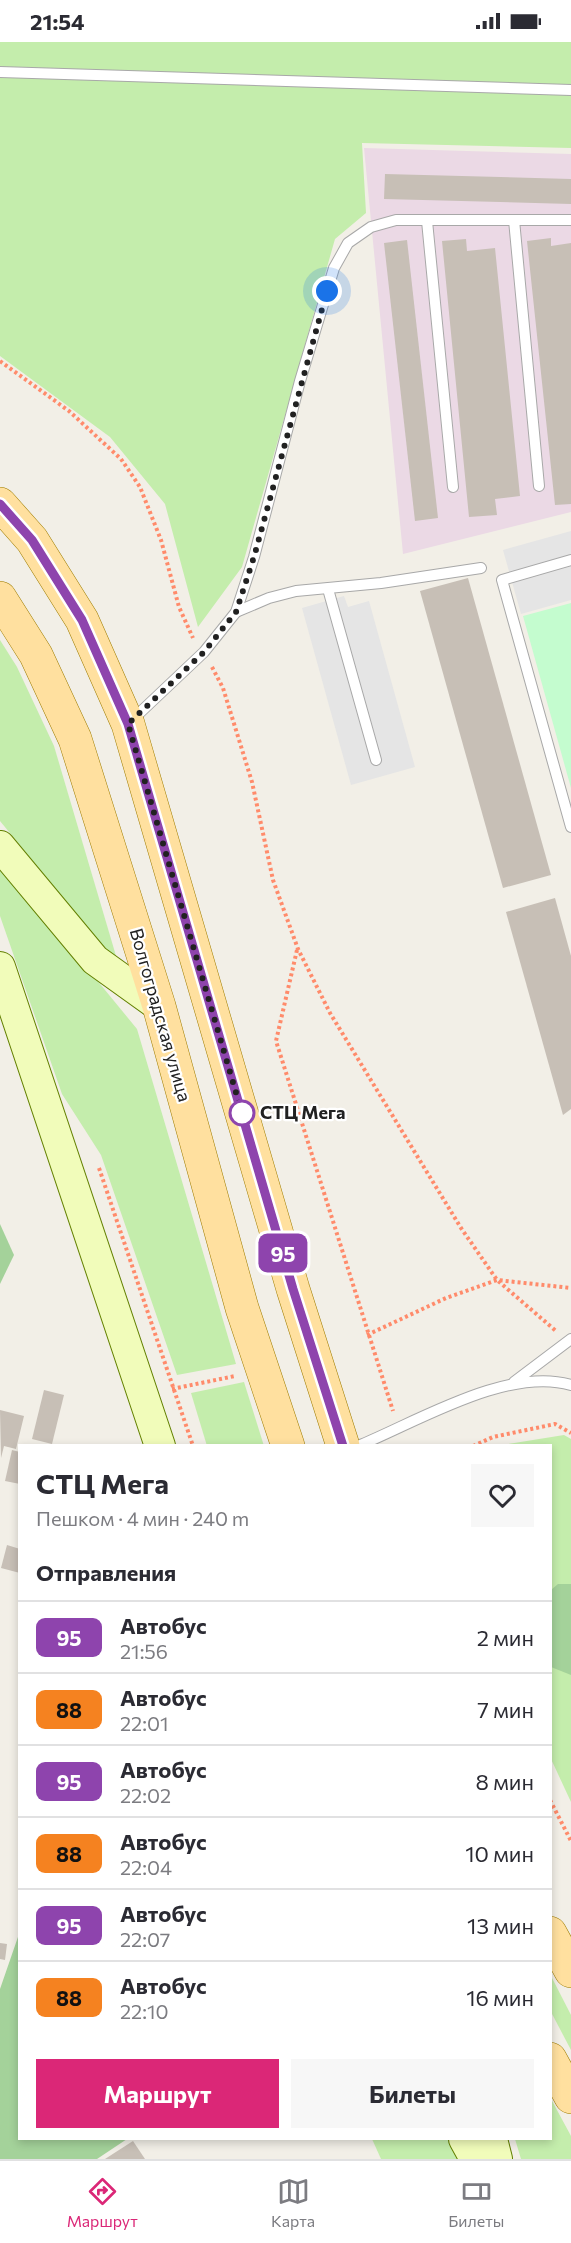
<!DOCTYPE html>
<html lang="ru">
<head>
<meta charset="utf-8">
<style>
	:root { --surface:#fff; --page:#f7f7f7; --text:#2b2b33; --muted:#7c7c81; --line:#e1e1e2; --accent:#db2777 }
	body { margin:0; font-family:Commissioner,sans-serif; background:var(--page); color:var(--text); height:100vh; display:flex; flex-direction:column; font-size:22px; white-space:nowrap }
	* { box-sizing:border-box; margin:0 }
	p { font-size:20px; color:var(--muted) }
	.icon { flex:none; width:33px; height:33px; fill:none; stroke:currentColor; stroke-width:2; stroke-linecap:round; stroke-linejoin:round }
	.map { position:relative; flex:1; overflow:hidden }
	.drawer { position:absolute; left:18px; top:1402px; width:534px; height:696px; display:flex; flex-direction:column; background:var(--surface); border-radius:0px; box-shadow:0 3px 9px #0003 }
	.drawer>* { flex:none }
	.badge { padding:0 12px; border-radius:9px; font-size:21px; line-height:39px }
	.you { position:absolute; width:30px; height:30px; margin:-15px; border:4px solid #fff; border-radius:50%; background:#1a73e8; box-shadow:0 0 0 9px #1a73e833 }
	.map>.badge { position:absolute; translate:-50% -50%; box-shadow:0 0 0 3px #fff }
	h2 { padding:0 18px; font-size:22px; line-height:54px }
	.round { display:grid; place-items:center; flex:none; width:63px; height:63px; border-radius:0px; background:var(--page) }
	.summary { display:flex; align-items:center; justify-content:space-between; height:102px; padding:0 18px }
	h1 { font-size:28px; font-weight:700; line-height:45px }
	.primary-button { display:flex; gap:12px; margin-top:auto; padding:12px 18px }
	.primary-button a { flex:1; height:69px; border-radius:0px; background:var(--accent); color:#fff; font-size:24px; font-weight:700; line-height:69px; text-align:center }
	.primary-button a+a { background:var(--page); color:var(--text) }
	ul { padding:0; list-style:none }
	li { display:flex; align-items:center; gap:18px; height:72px; padding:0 18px; border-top:2px solid var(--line) }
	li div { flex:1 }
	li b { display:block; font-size:22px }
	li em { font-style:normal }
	li .badge { min-width:66px; font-weight:700; text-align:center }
	.status { display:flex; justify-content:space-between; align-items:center; height:42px; padding:0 30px; background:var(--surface); direction:ltr }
	.status svg { height:16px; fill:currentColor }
	.menu { display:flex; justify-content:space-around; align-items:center; height:84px; border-top:2px solid var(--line); background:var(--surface); font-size:16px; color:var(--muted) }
	.menu a { display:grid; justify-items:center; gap:3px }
	.menu .active { color:var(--accent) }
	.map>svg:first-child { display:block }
</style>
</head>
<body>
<div class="status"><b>21:54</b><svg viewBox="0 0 49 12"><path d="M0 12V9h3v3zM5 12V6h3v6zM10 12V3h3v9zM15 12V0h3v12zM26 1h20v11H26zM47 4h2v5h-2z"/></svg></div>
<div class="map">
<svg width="571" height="2117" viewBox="0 0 571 2117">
	<rect width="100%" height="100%" fill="#f2efe7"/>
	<path fill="#ebd9e5" d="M 364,106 L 571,112 L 571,470 L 403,512 Z"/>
	<g fill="#c4edac">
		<path d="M 0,0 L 571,0 L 571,106 L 362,101 L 366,171 L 335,197 L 242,525 L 198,585 L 165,462 L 110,395 L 0,314 Z"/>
		<path d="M 0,598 L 17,625 L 54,704 L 119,924 L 0,779 Z"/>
		<path d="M 0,820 L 137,987 L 236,1322 L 177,1333 L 101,1113 L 62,1052 L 0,874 Z"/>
		<path d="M 244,1340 L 264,1404 L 207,1404 L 191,1351 Z"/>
		<path d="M 564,1393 L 571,1397 L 571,1760 L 551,1717 L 550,1404 L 496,1404 Z"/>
		<path d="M 551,1934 L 571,1973 L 571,2008 L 551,1970 Z"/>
		<path d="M 551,2057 L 571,2094 L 571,2117 L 521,2117 L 515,2097 L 550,2097 Z"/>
		<path d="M 372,2097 L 450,2097 L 461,2117 L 381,2117 Z"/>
	</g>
	<g fill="#a4d29a">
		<path d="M 0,1182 L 14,1213 L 0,1242 Z"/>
		<path d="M 558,1542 L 571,1542 L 571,1633 L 551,1625 L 551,1548 Z"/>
		<path d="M 19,1892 L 20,2097 L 127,2097 L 97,2117 L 0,2117 L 0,1947 Z"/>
	</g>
	<path fill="#c4fccf" d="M 571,561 L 571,746 L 523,574 Z"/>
	<g fill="#e5e5e5">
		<path d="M 571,489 L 571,558 L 521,572 L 503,508 Z"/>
		<path d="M 344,554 L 348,565 L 369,559 L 415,725 L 351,743 L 302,566 Z"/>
	</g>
	<g fill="#c7bfb6">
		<path d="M 385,132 L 571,137 L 571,162 L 384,157 Z"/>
		<path d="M 551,196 L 551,204 L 571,201 L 571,462 L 555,463 L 527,199 Z"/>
		<path d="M 466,197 L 467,209 L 495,206 L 520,454 L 495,457 L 497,473 L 469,475 L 442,199 Z"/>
		<path d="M 407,198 L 438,476 L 415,479 L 384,201 Z"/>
		<path d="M 468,536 L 551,833 L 503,846 L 420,549 Z"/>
		<path d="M 555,856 L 571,914 L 571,1067 L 563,1073 L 506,870 Z"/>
		<path d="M 44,1348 L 64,1353 L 52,1402 L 32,1397 Z"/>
		<path d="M 0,1368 L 24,1374 L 16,1407 L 4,1404 L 1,1416 Z"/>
		<path d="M 12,1408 L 20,1410 L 20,1442 L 5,1439 Z"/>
		<path d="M 7,1503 L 20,1507 L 20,1531 L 1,1526 Z"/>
		<path d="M 0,1901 L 7,1902 L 5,1918 L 0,1917 Z"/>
		<path d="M 133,2099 L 145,2117 L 105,2117 Z"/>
	</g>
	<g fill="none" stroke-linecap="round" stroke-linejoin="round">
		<g stroke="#a8a8a8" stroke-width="12">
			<g id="service">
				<path d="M 0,30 L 571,48"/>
				<path d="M 514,178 L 539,444"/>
				<path d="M 427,179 L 453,445"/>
				<path d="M 571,518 L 502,538 L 571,785"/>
				<path d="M 328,547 L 376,718"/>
				<path d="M 236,570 L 269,556 L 296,549 L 381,541 L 481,526"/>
				<path d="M 131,679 L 204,610 L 236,570 L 254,515 L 300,339 L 334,226 L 348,201 L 371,185 L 396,178 L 571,178"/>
				<path d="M 514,1340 L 571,1297"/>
				<path d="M 358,1404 C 417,1380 508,1324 571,1343"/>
			</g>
		</g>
		<g stroke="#638000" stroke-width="32">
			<g id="secondary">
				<path d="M 0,804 L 95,918 L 159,964"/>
				<path d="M 0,925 L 160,1404"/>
				<path d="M 464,2097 L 475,2117"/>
				<path d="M 492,2097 L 497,2117"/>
			</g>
		</g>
		<g stroke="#9e7c00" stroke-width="34">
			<g id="primary">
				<path d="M 0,462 L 32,498 L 82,578 L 128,682 L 293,1247 L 343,1404"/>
				<path d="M 0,556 L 36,613 L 75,697 L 159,964 L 242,1266 L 288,1404"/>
				<path d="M 550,1891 L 571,1929"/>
				<path d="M 550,2017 L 571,2055"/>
			</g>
		</g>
		<g stroke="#ff8b6b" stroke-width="4" stroke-dasharray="3 3" stroke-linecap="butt">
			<path d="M 0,319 L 69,369 L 121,417 L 140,445 L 161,498 L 179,565 L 193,596"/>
			<path d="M 212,625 L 223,646 L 252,740 L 273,838 L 298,907 L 330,971 L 461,1186 L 497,1238 L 556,1289"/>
			<path d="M 297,908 L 276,999 L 393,1369"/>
			<path d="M 99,1126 L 193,1404"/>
			<path d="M 367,1293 L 446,1256 L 497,1238 L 571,1246"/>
			<path d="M 172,1347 L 235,1334"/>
			<path d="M 473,1404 L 493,1395 L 555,1382 L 571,1391"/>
			<path d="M 550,1758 L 571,1799"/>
		</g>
		<use href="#service" stroke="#fff" stroke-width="10"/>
		<use href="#secondary" stroke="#f1fcba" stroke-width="30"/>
		<use href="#primary" stroke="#ffe09f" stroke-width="33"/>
	</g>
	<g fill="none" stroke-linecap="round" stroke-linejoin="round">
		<g stroke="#fff" stroke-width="14">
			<path id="line" d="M 0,462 L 32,498 L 82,578 L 128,682 L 293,1247 L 343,1404"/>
		</g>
		<use href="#line" stroke="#8e44ad" stroke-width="9"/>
		<path stroke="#212121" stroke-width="6" stroke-dasharray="0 10.8" d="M 242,1071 L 128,682 L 204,610 L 236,570 L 254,515 L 327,249"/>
	</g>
	<circle fill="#fff" stroke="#8e44ad" stroke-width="3" cx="242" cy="1071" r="12"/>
	<g text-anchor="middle" stroke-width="4.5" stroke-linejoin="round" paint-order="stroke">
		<g font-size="18" fill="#212121" stroke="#fff">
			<text transform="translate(160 973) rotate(74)" y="6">Волгоградская улица</text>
		</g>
		<g font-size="18" font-weight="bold" fill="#212121" stroke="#fff" text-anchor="start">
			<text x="260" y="1077">СТЦ Мега</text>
		</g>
	</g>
</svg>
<div class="you" style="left:327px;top:249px"></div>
<b class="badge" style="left:283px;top:1211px;background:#8e44ad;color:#fff">95</b>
<section class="drawer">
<div class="summary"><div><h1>СТЦ Мега</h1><p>Пешком · 4 мин · 240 m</p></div><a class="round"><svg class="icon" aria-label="heart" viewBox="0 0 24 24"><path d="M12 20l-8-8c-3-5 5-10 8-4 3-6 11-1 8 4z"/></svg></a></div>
<h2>Отправления</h2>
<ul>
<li><span class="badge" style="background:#8e44ad;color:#fff">95</span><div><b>Автобус</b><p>21:56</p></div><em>2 мин</em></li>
<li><span class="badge" style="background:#f58220;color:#111">88</span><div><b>Автобус</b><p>22:01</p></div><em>7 мин</em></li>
<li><span class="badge" style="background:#8e44ad;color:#fff">95</span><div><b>Автобус</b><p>22:02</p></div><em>8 мин</em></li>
<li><span class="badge" style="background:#f58220;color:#111">88</span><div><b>Автобус</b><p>22:04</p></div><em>10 мин</em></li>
<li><span class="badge" style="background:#8e44ad;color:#fff">95</span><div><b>Автобус</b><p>22:07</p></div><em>13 мин</em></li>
<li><span class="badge" style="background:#f58220;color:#111">88</span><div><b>Автобус</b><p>22:10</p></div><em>16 мин</em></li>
</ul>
<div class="primary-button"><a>Маршрут</a><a>Билеты</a></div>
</section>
</div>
<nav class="menu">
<a class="active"><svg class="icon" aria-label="directions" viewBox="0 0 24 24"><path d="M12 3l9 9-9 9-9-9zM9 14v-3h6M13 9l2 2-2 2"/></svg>Маршрут</a>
<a><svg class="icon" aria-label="map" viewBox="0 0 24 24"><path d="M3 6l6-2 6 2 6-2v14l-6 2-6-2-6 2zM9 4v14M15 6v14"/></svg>Карта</a>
<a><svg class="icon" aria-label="tickets" viewBox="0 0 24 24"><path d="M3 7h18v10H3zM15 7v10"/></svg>Билеты</a>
</nav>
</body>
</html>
